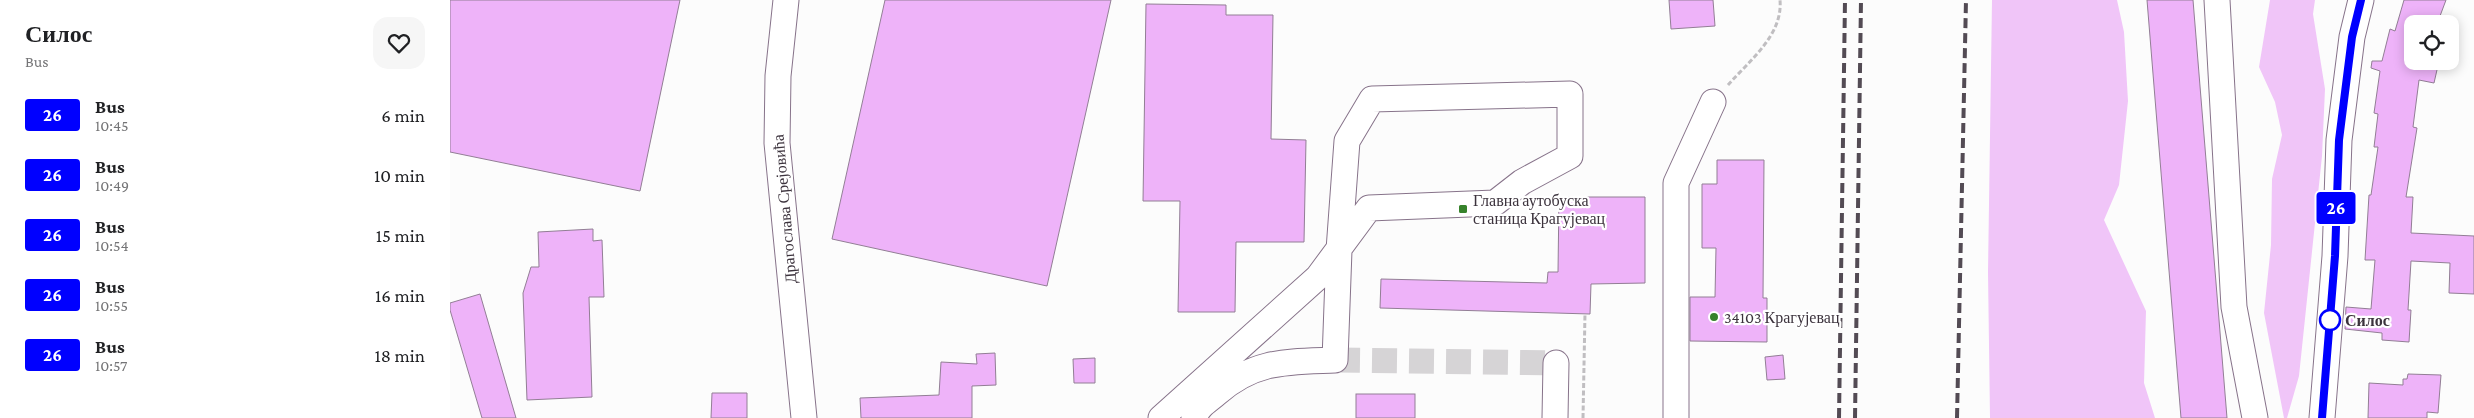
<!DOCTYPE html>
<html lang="en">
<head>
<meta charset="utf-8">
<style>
	:root { --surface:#fff; --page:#f6f6f6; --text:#202124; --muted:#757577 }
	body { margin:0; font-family:"Crimson Pro",serif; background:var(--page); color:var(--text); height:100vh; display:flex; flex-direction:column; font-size:19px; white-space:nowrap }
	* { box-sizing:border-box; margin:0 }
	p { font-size:16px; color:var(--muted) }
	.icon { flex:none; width:28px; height:28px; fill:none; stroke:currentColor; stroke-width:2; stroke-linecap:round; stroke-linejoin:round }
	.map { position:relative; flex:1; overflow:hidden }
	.details { display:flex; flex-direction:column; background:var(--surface); width:450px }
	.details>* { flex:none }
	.badge { padding:0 10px; border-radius:4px; font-size:18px; line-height:32px }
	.buttons { position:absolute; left:1954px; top:15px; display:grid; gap:10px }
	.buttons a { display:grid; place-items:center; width:55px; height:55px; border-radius:10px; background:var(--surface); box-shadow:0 2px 12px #0003; font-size:25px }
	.map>.badge { position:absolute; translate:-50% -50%; box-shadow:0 0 0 2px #fff }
	.round { display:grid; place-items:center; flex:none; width:52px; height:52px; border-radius:15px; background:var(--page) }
	.head { display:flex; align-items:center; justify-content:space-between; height:85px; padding:0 25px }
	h1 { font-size:24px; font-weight:800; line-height:38px }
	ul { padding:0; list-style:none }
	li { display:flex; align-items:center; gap:15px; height:60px; padding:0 25px }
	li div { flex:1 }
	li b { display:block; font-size:19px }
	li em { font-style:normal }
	li .badge { min-width:55px; font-weight:700; text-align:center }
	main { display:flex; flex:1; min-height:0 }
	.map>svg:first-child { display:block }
</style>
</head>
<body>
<main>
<section class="details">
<div class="head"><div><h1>Силос</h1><p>Bus</p></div><a class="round"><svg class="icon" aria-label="heart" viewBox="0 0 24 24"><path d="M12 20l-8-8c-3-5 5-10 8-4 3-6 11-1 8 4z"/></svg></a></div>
<ul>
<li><span class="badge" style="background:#00f;color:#fff">26</span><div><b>Bus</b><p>10:45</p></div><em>6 min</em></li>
<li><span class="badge" style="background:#00f;color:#fff">26</span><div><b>Bus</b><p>10:49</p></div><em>10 min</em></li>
<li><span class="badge" style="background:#00f;color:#fff">26</span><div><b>Bus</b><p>10:54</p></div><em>15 min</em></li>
<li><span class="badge" style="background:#00f;color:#fff">26</span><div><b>Bus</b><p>10:55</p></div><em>16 min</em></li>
<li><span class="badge" style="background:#00f;color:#fff">26</span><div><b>Bus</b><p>10:57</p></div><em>18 min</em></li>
</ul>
</section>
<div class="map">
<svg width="2024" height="418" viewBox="0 0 2024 418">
	<rect width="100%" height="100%" fill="#fcfcfc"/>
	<g fill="#f0c5f8">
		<path d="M 1542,0 L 1667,0 L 1674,32 L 1678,101 L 1669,185 L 1654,220 L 1696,311 L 1694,383 L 1705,418 L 1540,418 L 1538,272 Z"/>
		<path d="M 1820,0 L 1865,0 L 1863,14 L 1875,89 L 1872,156 L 1849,376 L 1837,418 L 1834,418 L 1814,313 L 1821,245 L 1822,179 L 1832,135 L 1825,102 L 1809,67 Z"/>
	</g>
	<g fill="#eeb3f9" stroke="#927e95">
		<path d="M 0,0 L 230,0 L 190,191 L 0,152 Z"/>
		<path d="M 435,0 L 661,0 L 597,286 L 382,239 Z"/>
		<path d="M 1219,0 L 1263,0 L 1265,26 L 1221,29 Z"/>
		<path d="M 1697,0 L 1743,0 L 1777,418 L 1731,418 Z"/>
		<path d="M 1954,0 L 1996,0 L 1987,24 L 1962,24 L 1962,61 L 1989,61 L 1984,83 L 1969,80 L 1963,127 L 1967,128 L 1956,197 L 1963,197 L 1961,233 L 2024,236 L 2024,294 L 1999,293 L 2000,263 L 1961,261 L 1958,310 L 1961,310 L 1959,342 L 1932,340 L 1932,333 L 1895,329 L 1896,307 L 1921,309 L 1925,260 L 1915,260 L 1919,195 L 1921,195 L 1928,147 L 1924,147 L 1928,114 L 1924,113 L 1930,71 L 1921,68 L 1922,61 L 1932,61 L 1940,29 L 1945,31 Z"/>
		<path d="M 696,4 L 776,5 L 776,15 L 823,15 L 821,139 L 856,140 L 854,242 L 786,242 L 785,312 L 728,312 L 730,201 L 693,201 Z"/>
		<path d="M 1267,160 L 1314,160 L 1313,298 L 1317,298 L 1317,342 L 1240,341 L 1240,297 L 1265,297 L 1266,248 L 1252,248 L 1252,184 L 1267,184 Z"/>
		<path d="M 1109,197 L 1195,197 L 1195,283 L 1141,284 L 1140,314 L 930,308 L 931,279 L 1097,283 L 1098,272 L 1108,272 Z"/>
		<path d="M 143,229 L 143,241 L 152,240 L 154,297 L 139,297 L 142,397 L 77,400 L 73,293 L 81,267 L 89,267 L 88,232 Z"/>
		<path d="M 30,294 L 66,418 L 32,418 L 0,310 L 0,303 Z"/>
		<path d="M 545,353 L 546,385 L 522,386 L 522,418 L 411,418 L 410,398 L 489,395 L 491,362 L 527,364 L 526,354 Z"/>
		<path d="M 1333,355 L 1335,379 L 1317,380 L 1315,357 Z"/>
		<path d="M 645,358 L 645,383 L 624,383 L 623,359 Z"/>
		<path d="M 1958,374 L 1991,375 L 1988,413 L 1977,412 L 1977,418 L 1918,418 L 1919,383 L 1953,385 L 1953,379 L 1957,379 Z"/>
		<path d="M 262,393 L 297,393 L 297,418 L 261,418 Z"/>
		<rect x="906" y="394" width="59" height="24"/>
	</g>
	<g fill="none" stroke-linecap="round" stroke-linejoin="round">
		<path stroke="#d6d4d6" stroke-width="25" stroke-dasharray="25 12" stroke-linecap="butt" d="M 885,360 L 1106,363"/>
		<g stroke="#87738a" stroke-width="27">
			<g id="minor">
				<path d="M 336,0 L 328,76 L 327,143 L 354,418"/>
				<path d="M 1767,0 L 1784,307 L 1805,418"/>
				<path d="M 711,418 L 868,277 L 919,208 L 1045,203 L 1072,182 L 1120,156 L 1120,94 L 922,99 L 897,141 L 889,250 L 885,360 C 836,362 805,360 767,393 C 757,402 749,405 744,418"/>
				<path d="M 1105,418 L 1106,363"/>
				<path d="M 1226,418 L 1226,183 L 1263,102"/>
				<path d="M 1872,418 L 1885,256 L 1889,140 L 1902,37 L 1911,0"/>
			</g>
		</g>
		<g stroke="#c0bec1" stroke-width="3" stroke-dasharray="5 2.5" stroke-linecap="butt">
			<path d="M 1278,85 C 1300,60 1333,35 1330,0"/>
			<path d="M 1133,418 L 1135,313"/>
		</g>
		<use href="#minor" stroke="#fff" stroke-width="25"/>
		<g stroke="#534b54" stroke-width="4" stroke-dasharray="10 5" stroke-linecap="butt">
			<path d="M 1389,418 L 1395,0"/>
			<path d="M 1405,418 L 1411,0"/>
			<path d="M 1507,418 L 1516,0"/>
		</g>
	</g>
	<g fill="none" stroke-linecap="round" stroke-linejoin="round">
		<g stroke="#fff" stroke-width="11">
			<path id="line" d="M 1872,418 L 1885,256 L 1889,140 L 1902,37 L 1911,0"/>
		</g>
		<use href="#line" stroke="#00f" stroke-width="8"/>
	</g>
	<g fill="#36822b" stroke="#fff" stroke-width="2">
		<rect x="1008" y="204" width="10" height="10" rx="2.5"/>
		<circle cx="1264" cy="317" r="5"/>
	</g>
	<circle fill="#fff" stroke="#00f" stroke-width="2.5" cx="1880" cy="320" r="10"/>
	<g text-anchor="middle" stroke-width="4.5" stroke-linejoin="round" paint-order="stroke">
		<g font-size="16" fill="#3c333d" stroke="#fff" text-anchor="start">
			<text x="1023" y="206">Главна аутобуска<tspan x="1023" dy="18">станица Крагујевац</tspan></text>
			<text x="1274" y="323">34103 Крагујевац</text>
		</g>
		<g font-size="16" fill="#3c333d" stroke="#fff">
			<text transform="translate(334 209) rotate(-95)" y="6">Драгослава Срејовића</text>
		</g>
		<g font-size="16" font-weight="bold" fill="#3c333d" stroke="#fff" text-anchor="start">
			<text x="1895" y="326">Силос</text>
		</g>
	</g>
</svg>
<div class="buttons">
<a><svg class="icon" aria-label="locate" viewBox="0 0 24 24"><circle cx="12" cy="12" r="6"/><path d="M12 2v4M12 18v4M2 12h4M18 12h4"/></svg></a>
</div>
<b class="badge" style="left:1886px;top:208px;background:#00f;color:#fff">26</b>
</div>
</main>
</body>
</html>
